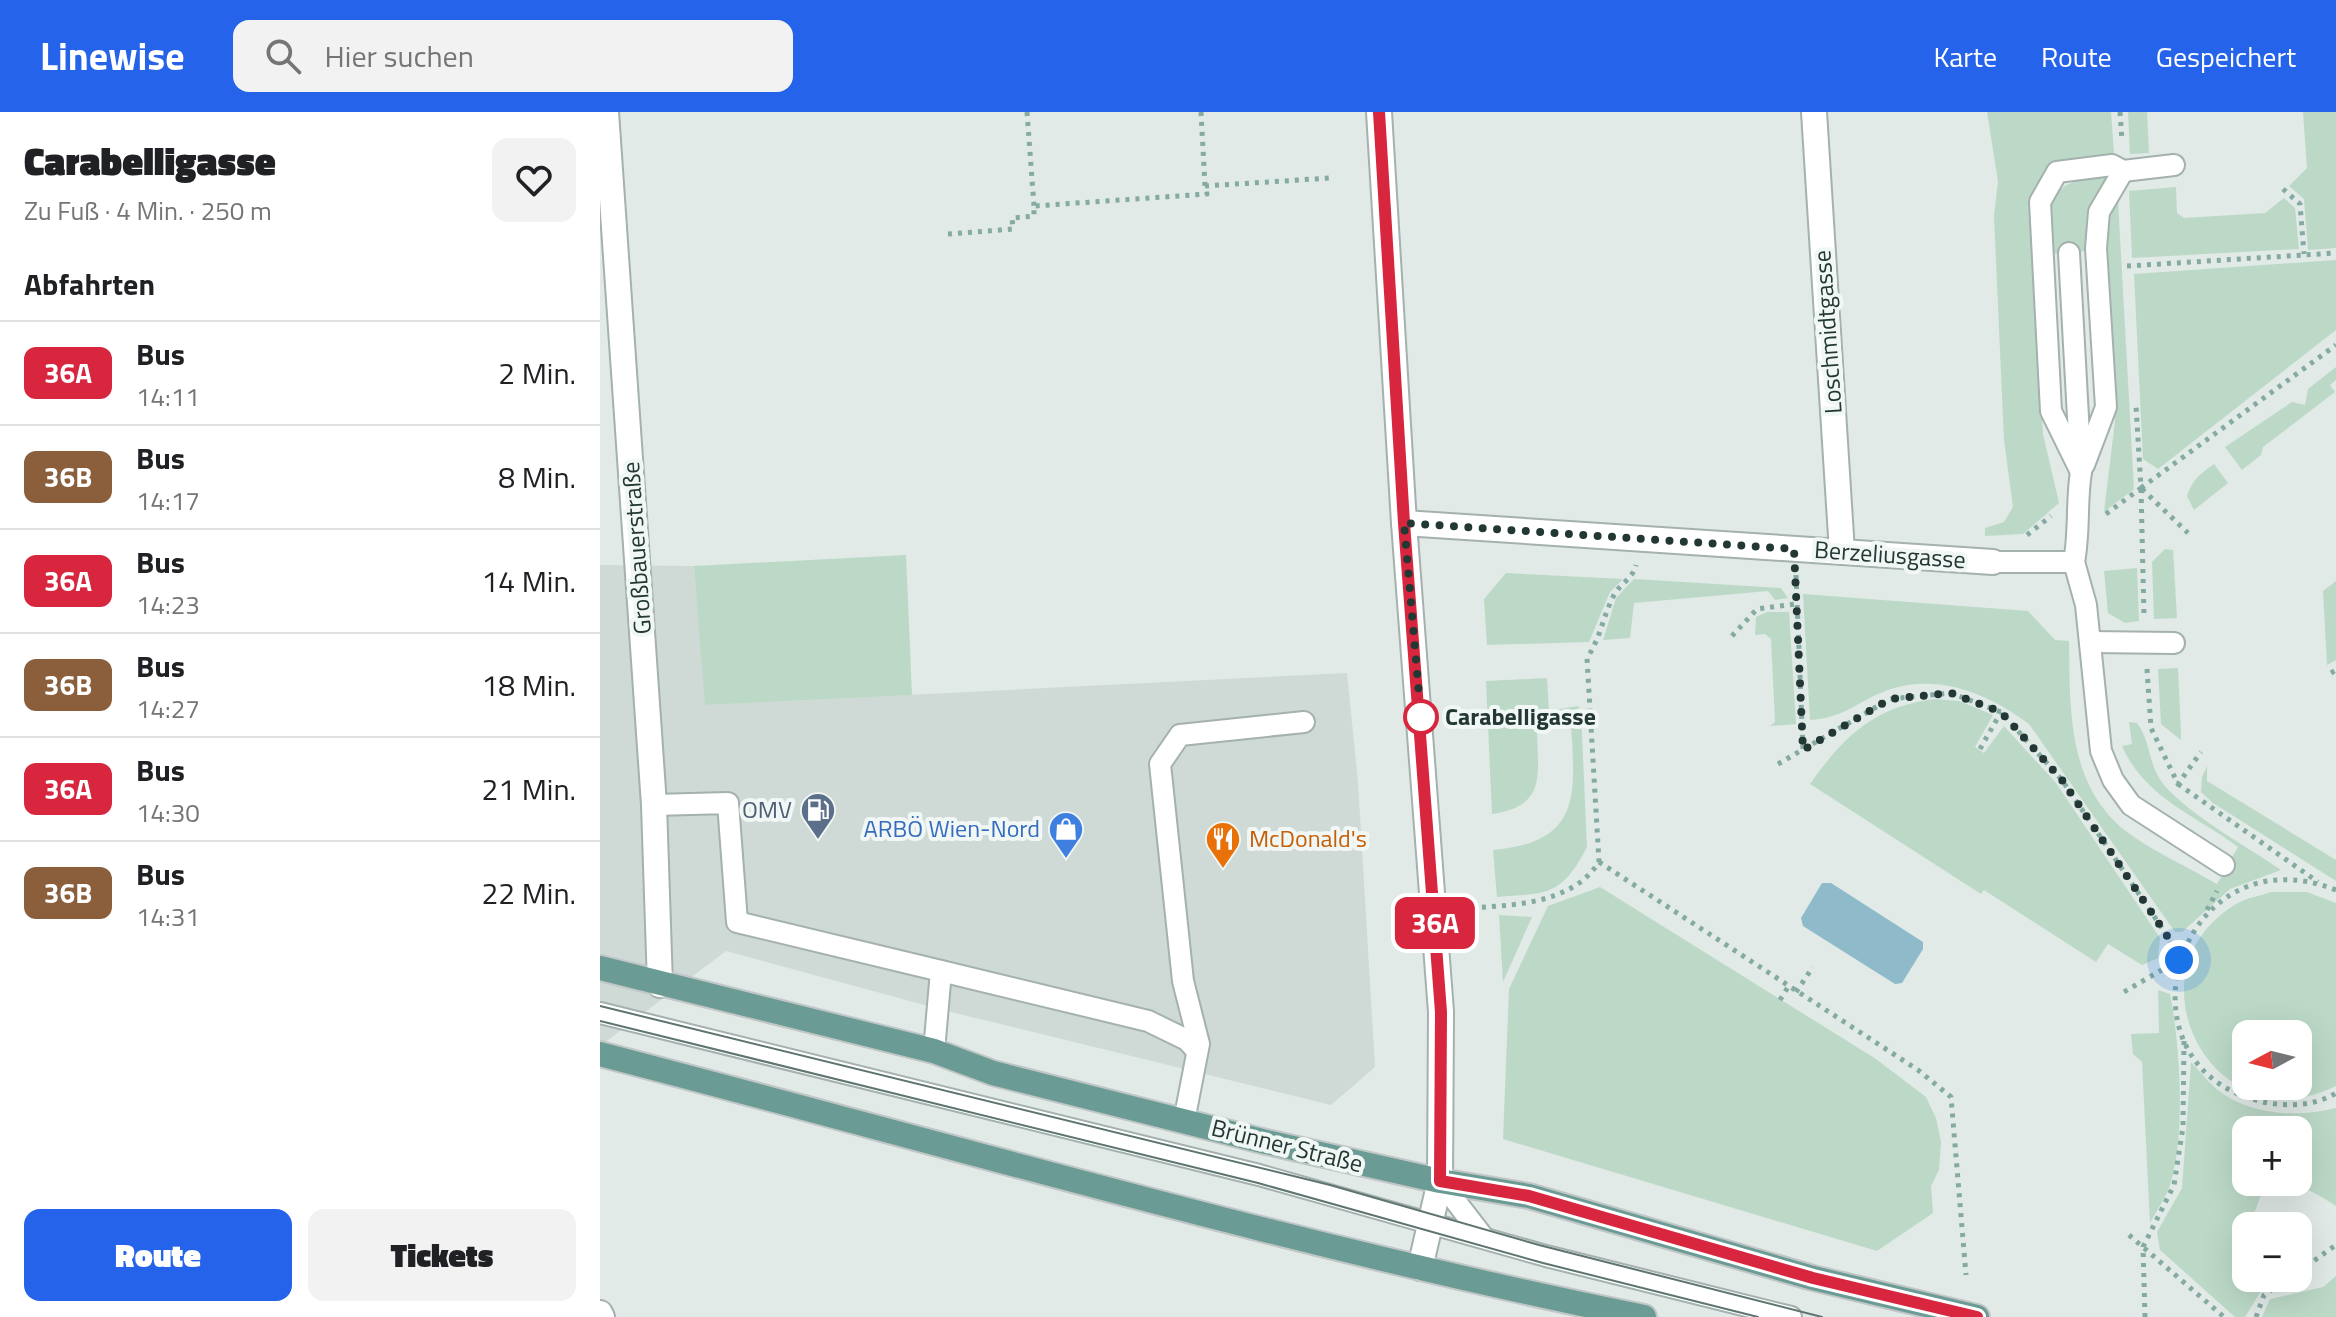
<!DOCTYPE html>
<html lang="de">
<head>
<meta charset="utf-8">
<style>
	:root { --surface:#fff; --page:#f2f2f2; --text:#202124; --muted:#757577; --line:#e0e0e0; --accent:#2563eb }
	body { margin:0; font-family:"Titillium Web",sans-serif; background:var(--page); color:var(--text); height:100vh; display:flex; flex-direction:column; font-size:30px; white-space:nowrap }
	* { box-sizing:border-box; margin:0 }
	p { font-size:26px; color:var(--muted) }
	.icon { flex:none; width:44px; height:44px; fill:none; stroke:currentColor; stroke-width:2; stroke-linecap:round; stroke-linejoin:round }
	.map { position:relative; flex:1; overflow:hidden }
	.details { display:flex; flex-direction:column; background:var(--surface); width:600px }
	.details>* { flex:none }
	.badge { padding:0 16px; border-radius:12px; font-size:28px; line-height:52px }
	.needle { width:52px; rotate:263deg }
	.fabs { position:absolute; left:1632px; top:908px; display:grid; gap:16px }
	.fabs a { display:grid; place-items:center; width:80px; height:80px; border-radius:16px; background:var(--surface); box-shadow:0 8px 32px #0002; font-size:40px }
	.you { position:absolute; width:40px; height:40px; margin:-20px; border:6px solid #fff; border-radius:50%; background:#1a73e8; box-shadow:0 0 0 12px #1a73e833 }
	.map>.badge { position:absolute; translate:-50% -50%; box-shadow:0 0 0 4px #fff }
	h2 { padding:0 24px; font-size:30px; line-height:72px }
	.round { display:grid; place-items:center; flex:none; width:84px; height:84px; border-radius:16px; background:var(--page) }
	.headline { display:flex; align-items:center; justify-content:space-between; height:136px; padding:0 24px }
	h1 { font-size:38px; font-weight:800; line-height:60px }
	.action { display:flex; gap:16px; margin-top:auto; padding:16px 24px }
	.action a { flex:1; height:92px; border-radius:16px; background:var(--accent); color:#fff; font-size:32px; font-weight:800; line-height:92px; text-align:center }
	.action a+a { background:var(--page); color:var(--text) }
	ul { padding:0; list-style:none }
	li { display:flex; align-items:center; gap:24px; height:104px; padding:0 24px; border-top:2px solid var(--line) }
	li div { flex:1 }
	li b { display:block; font-size:30px }
	li em { font-style:normal }
	li .badge { min-width:88px; font-weight:700; text-align:center }
	header { display:flex; align-items:center; gap:48px; box-sizing:border-box; height:112px; padding:0 40px; background:var(--accent); color:#fff }
	header strong { font-size:38px }
	nav { display:flex; gap:44px; margin-inline-start:auto; font-size:28px }
	.search { width:560px; height:72px; background:var(--page); display:flex; align-items:center; gap:20px; box-sizing:border-box; padding:0 28px; border-radius:16px; color:var(--muted); font-size:30px }
	main { display:flex; flex:1; min-height:0 }
	.map>svg:first-child { display:block }
</style>
</head>
<body>
<header>
<strong>Linewise</strong>
<div class="search"><svg class="icon" aria-label="search" viewBox="0 0 24 24"><circle cx="10" cy="10" r="6"/><path d="M15 15l6 6"/></svg>Hier suchen</div>
<nav><a>Karte</a><a>Route</a><a>Gespeichert</a></nav>
</header>
<main>
<section class="details">
<div class="headline"><div><h1>Carabelligasse</h1><p>Zu Fuß · 4 Min. · 250 m</p></div><a class="round"><svg class="icon" aria-label="heart" viewBox="0 0 24 24"><path d="M12 20l-8-8c-3-5 5-10 8-4 3-6 11-1 8 4z"/></svg></a></div>
<h2>Abfahrten</h2>
<ul>
<li><span class="badge" style="background:#d7263d;color:#fff">36A</span><div><b>Bus</b><p>14:11</p></div><em>2 Min.</em></li>
<li><span class="badge" style="background:#8b5e3c;color:#fff">36B</span><div><b>Bus</b><p>14:17</p></div><em>8 Min.</em></li>
<li><span class="badge" style="background:#d7263d;color:#fff">36A</span><div><b>Bus</b><p>14:23</p></div><em>14 Min.</em></li>
<li><span class="badge" style="background:#8b5e3c;color:#fff">36B</span><div><b>Bus</b><p>14:27</p></div><em>18 Min.</em></li>
<li><span class="badge" style="background:#d7263d;color:#fff">36A</span><div><b>Bus</b><p>14:30</p></div><em>21 Min.</em></li>
<li><span class="badge" style="background:#8b5e3c;color:#fff">36B</span><div><b>Bus</b><p>14:31</p></div><em>22 Min.</em></li>
</ul>
<div class="action"><a>Route</a><a>Tickets</a></div>
</section>
<div class="map">
<svg width="1736" height="1205" viewBox="0 0 1736 1205">
	<rect width="100%" height="100%" fill="#e1eae7"/>
	<path fill="#cfd9d6" d="M 0,453 L 94,454 L 106,593 L 747,561 L 758,670 L 775,955 L 731,993 L 339,897 L 126,839 L 0,934 Z"/>
	<g fill="#bcd9c7" fill-rule="evenodd">
		<path d="M 1387,0 L 1511,0 L 1514,41 C 1468,47 1444,48 1429,97 L 1443,322 L 1459,391 L 1423,422 L 1385,424 L 1385,416 L 1404,410 L 1413,395 L 1404,328 L 1394,104 L 1398,69 Z"/>
		<path d="M 1528,0 L 1547,0 L 1549,41 L 1530,42 Z"/>
		<path d="M 1703,0 L 1736,0 L 1736,136 L 1708,138 L 1704,87 L 1689,74 L 1707,56 Z"/>
		<path d="M 1513,63 L 1490,100 L 1487,139 L 1452,142 C 1447,81 1449,69 1513,63 Z"/>
		<path d="M 1576,75 L 1577,101 L 1584,106 L 1665,101 L 1684,86 L 1695,96 L 1699,137 L 1532,146 L 1529,79 Z"/>
		<path d="M 1518,89 L 1534,377 L 1504,400 L 1515,309 L 1504,117 Z"/>
		<path d="M 1736,148 L 1736,218 L 1558,357 L 1543,347 L 1534,162 Z"/>
		<path d="M 1736,255 L 1736,268 L 1730,273 L 1735,280 L 1663,335 L 1661,343 L 1642,358 L 1625,335 L 1692,290 L 1705,293 L 1708,277 Z"/>
		<path d="M 1614,352 L 1628,371 L 1594,398 L 1587,384 C 1592,368 1600,362 1614,352 Z"/>
		<path d="M 1565,437 L 1573,438 L 1577,506 L 1554,507 L 1552,450 Z"/>
		<path d="M 306,443 L 312,583 L 105,593 L 94,454 Z"/>
		<path d="M 1537,456 L 1539,509 L 1525,511 L 1508,501 L 1504,459 Z"/>
		<path d="M 906,461 L 1023,467 L 1010,480 L 989,530 L 887,533 L 884,487 Z"/>
		<path d="M 1034,467 L 1181,476 L 1188,486 L 1175,488 L 1168,479 L 1034,491 L 1030,526 L 1003,528 L 1016,486 Z"/>
		<path d="M 1736,469 L 1736,548 L 1727,553 L 1723,479 Z"/>
		<path d="M 1203,482 L 1428,499 L 1455,528 L 1469,529 C 1470,596 1467,674 1527,720 C 1554,740 1588,755 1617,772 L 1638,735 C 1595,703 1545,686 1522,634 L 1532,632 L 1529,610 L 1537,611 C 1551,629 1548,654 1564,673 C 1592,705 1645,733 1681,758 L 1630,777 L 1582,820 L 1575,820 L 1429,612 C 1385,580 1333,558 1278,582 C 1252,594 1241,606 1210,608 Z"/>
		<path d="M 1167,500 L 1189,500 L 1196,612 L 1170,614 L 1175,610 L 1171,527 L 1165,522 L 1155,523 L 1156,505 Z"/>
		<path d="M 1578,556 L 1581,623 L 1581,628 L 1561,612 L 1558,557 Z"/>
		<path d="M 947,566 L 949,599 L 978,594 L 981,600 L 987,735 C 961,785 947,781 897,785 L 893,738 C 979,730 976,687 971,614 L 937,616 C 937,660 949,694 892,702 L 886,569 Z"/>
		<path d="M 1334,587 L 1359,589 L 1393,603 L 1375,635 L 1384,641 L 1404,614 L 1456,671 L 1560,826 L 1558,846 L 1542,853 L 1508,832 L 1496,850 L 1384,778 L 1381,782 L 1210,672 C 1244,624 1274,595 1334,587 Z"/>
		<path d="M 1607,654 L 1607,669 L 1736,748 L 1736,769 L 1613,691 L 1601,680 L 1602,665 Z"/>
		<path d="M 1000,775 L 1276,947 L 1326,985 L 1336,1006 L 1341,1030 L 1339,1058 L 1331,1074 L 1333,1101 L 1277,1139 L 903,1027 L 909,877 L 948,794 Z"/>
		<path d="M 1671,780 L 1707,780 L 1736,791 L 1736,974 C 1614,1034 1522,861 1636,792 C 1646,786 1660,784 1671,780 ZM 1646,922 L 1698,922 L 1698,974 L 1646,974 Z"/>
		<path d="M 899,803 L 932,805 L 903,870 Z"/>
		<path d="M 1558,878 L 1570,882 C 1580,932 1586,1024 1570,1073 C 1566,1086 1556,1099 1550,1111 L 1542,950 L 1533,942 L 1531,922 L 1559,921 Z"/>
		<path d="M 1591,950 C 1601,960 1610,973 1622,981 C 1654,1004 1700,1005 1736,996 L 1736,1094 C 1705,1074 1695,1067 1660,1085 L 1650,1114 L 1646,1114 L 1646,1166 L 1660,1166 L 1666,1171 L 1645,1205 L 1635,1205 L 1560,1138 L 1557,1120 L 1582,1076 ZM 1646,1018 L 1698,1018 L 1698,1070 L 1646,1070 Z"/>
		<path d="M 1736,1164 L 1736,1205 L 1662,1205 L 1670,1187 L 1723,1175 Z"/>
	</g>
	<path fill="#8ebac9" d="M 1222,771 L 1231,771 L 1323,830 L 1323,837 L 1302,871 L 1295,872 L 1203,814 L 1201,806 Z"/>
	<g fill="none" stroke-linecap="round" stroke-linejoin="round">
		<g stroke="#a4b1ae" stroke-width="24">
			<g id="service">
				<path d="M 1484,353 L 1506,295 L 1496,136 L 1499,100 L 1523,59"/>
				<path d="M 1481,360 L 1451,299 L 1440,90 L 1457,60 L 1512,53 L 1523,59 L 1574,53"/>
				<path d="M 1393,450 L 1474,450 C 1480,419 1476,390 1481,360 L 1469,141"/>
				<path d="M 1474,450 L 1486,493 L 1501,639 L 1513,668 L 1531,693 L 1624,753"/>
				<path d="M 1490,530 L 1574,531"/>
				<path d="M 54,693 L 128,691 L 137,810 L 341,859 L 334,939"/>
				<path d="M 341,859 L 548,909 L 587,928 L 597,939"/>
				<path d="M 0,901 L 659,1063 L 946,1144 L 1191,1205"/>
				<path d="M 584,1009 L 599,932 L 583,869 L 560,652 L 580,623 L 704,610"/>
				<path d="M 840,1069 L 884,1126"/>
			</g>
		</g>
		<g stroke="#a4b1ae" stroke-width="28">
			<g id="minor">
				<path d="M 6,0 L 54,693 L 60,873"/>
				<path d="M 779,0 L 804,411 L 841,900 L 840,1069 L 820,1156"/>
				<path d="M 1214,0 L 1242,440"/>
				<path d="M 804,411 L 1393,450"/>
			</g>
		</g>
		<g stroke="#a4b1ae" stroke-width="28">
			<path id="tertiary" d="M 0,1201 L 2,1205"/>
		</g>
		<g stroke="#c1c7c6" stroke-width="28">
			<g id="primary">
				<path d="M 0,856 L 334,939 L 393,961 L 662,1029 L 840,1069 L 929,1084 L 1213,1166 L 1377,1205"/>
				<path d="M 0,942 C 347,1032 692,1134 1044,1205"/>
			</g>
		</g>
		<g stroke="#84aaa2" stroke-width="5" stroke-dasharray="4 6" stroke-linecap="butt">
			<path d="M 427,0 L 434,94"/>
			<path d="M 601,0 L 605,74"/>
			<path d="M 1520,0 L 1522,29"/>
			<path d="M 1683,77 L 1700,92 L 1704,142"/>
			<path d="M 348,122 L 413,117 L 412,106 L 434,104 L 434,94 L 607,82 L 605,74 L 730,66"/>
			<path d="M 1527,154 L 1736,141"/>
			<path d="M 1541,376 L 1736,233"/>
			<path d="M 1541,377 L 1544,503"/>
			<path d="M 1542,377 L 1588,421"/>
			<path d="M 1506,402 L 1541,376 L 1536,294"/>
			<path d="M 1427,423 L 1451,404"/>
			<path d="M 1196,463 L 1203,638"/>
			<path d="M 1132,524 L 1157,497 L 1196,492"/>
			<path d="M 1547,557 L 1551,616 L 1578,672 L 1601,640"/>
			<path d="M 1731,561 L 1736,558"/>
			<path d="M 1380,637 L 1401,600"/>
			<path d="M 1178,652 L 1290,587 L 1351,581 L 1401,600 L 1462,668 L 1566,822 L 1579,848 L 1522,881"/>
			<path d="M 1578,672 L 1718,770"/>
			<path d="M 999,750 L 1318,958 L 1351,985 L 1366,1163"/>
			<path d="M 1736,778 C 1579,716 1507,951 1659,989 C 1684,995 1713,995 1736,981"/>
			<path d="M 862,796 C 909,794 972,793 999,750 L 987,546 C 1000,527 1003,505 1013,485 C 1018,473 1033,467 1036,453"/>
			<path d="M 1607,798 L 1617,779"/>
			<path d="M 1196,880 L 1213,855"/>
			<path d="M 1180,888 L 1188,875"/>
			<path d="M 1529,1123 L 1624,1205"/>
			<path d="M 1698,1160 L 1736,1133"/>
			<path d="M 1545,1205 L 1543,1135 L 1574,1073 L 1583,1015 L 1584,929"/>
			<path d="M 1656,1205 L 1664,1183 L 1689,1166"/>
		</g>
		<use href="#service" stroke="#fff" stroke-width="20"/>
		<use href="#minor" stroke="#fff" stroke-width="24"/>
		<use href="#tertiary" stroke="#fff" stroke-width="24"/>
		<use href="#primary" stroke="#6a9b94" stroke-width="24"/>
		<g stroke="#5d7471" stroke-width="2">
			<path d="M 0,894 L 730,1073 L 939,1133 L 1222,1205"/>
			<path d="M 0,909 L 658,1071 L 943,1151 L 1158,1205"/>
		</g>
	</g>
	<g fill="none" stroke-linecap="round" stroke-linejoin="round">
		<g stroke="#fff" stroke-width="18">
			<path id="line" d="M 779,0 L 804,411 L 841,900 L 840,1069 L 929,1084 L 1213,1166 L 1377,1205"/>
		</g>
		<use href="#line" stroke="#d7263d" stroke-width="12"/>
		<path stroke="#233835" stroke-width="8" stroke-dasharray="0 14.4" d="M 821,605 L 804,411 L 1194,437 L 1203,638 L 1290,587 L 1351,581 L 1401,600 L 1462,668 L 1566,822 L 1579,848"/>
	</g>
	<defs>
		<g id="fuel-pin" transform="scale(1.8)"><path d="M0 17L-7.5 6A9.5 9.5 0 1 1 7.5 6Z" fill="#5c6f8a" stroke="#f1f7f4"/><path d="M-5.5-6h7V0h2V4h1.3V-2.5L3-4.5l.8-.8L6-3V5H2.5V1h-1V6h-7ZM-4.2-4.7v3.2H.2V-4.7Z" fill="#fff"/></g>
		<g id="shop-pin" transform="scale(1.8)"><path d="M0 17L-7.5 6A9.5 9.5 0 1 1 7.5 6Z" fill="#3f7fe0" stroke="#f1f7f4"/><path d="M-5-2.5h2.3a2.7 3.5 0 0 1 5.4 0H5L5.5 6h-11ZM-1.5-2.5h3a1.5 2.3 0 0 0-3 0Z" fill="#fff"/></g>
		<g id="restaurant-pin" transform="scale(1.8)"><path d="M0 17L-7.5 6A9.5 9.5 0 1 1 7.5 6Z" fill="#e8710a" stroke="#f1f7f4"/><path d="M-5-6h1v4h1v-4h1v4h1v-4h1v5L-1.5 .5V6h-2V.5L-5-1ZM5-6V6H3V1.5H1.5Q1.5-4 5-6Z" fill="#fff"/></g>
	</defs>
	<g fill-rule="evenodd">
		<use href="#fuel-pin" x="218" y="698"/>
		<use href="#shop-pin" x="466" y="717"/>
		<use href="#restaurant-pin" x="623" y="727"/>
	</g>
	<circle fill="#fff" stroke="#d7263d" stroke-width="4" cx="821" cy="605" r="16"/>
	<g text-anchor="middle" stroke-width="8" stroke-linejoin="round" paint-order="stroke">
		<g font-size="24" fill="#233835" stroke="#f1f7f4">
			<text transform="translate(1228 220) rotate(-94)" y="8">Loschmidtgasse</text>
			<text transform="translate(37 436) rotate(-94)" y="8">Großbauerstraße</text>
			<text transform="translate(1290 443) rotate(4)" y="8">Berzeliusgasse</text>
			<text transform="translate(687 1034) rotate(14)" y="8">Brünner Straße</text>
		</g>
		<g font-size="24" font-weight="bold" fill="#233835" stroke="#f1f7f4" text-anchor="start">
			<text x="845" y="613">Carabelligasse</text>
		</g>
		<g font-size="24" fill="#4e5e75" stroke="#f1f7f4" text-anchor="end">
			<text x="192" y="706">OMV</text>
		</g>
		<g font-size="24" fill="#366cbe" stroke="#f1f7f4" text-anchor="end">
			<text x="440" y="725">ARBÖ Wien-Nord</text>
		</g>
		<g font-size="24" fill="#c56008" stroke="#f1f7f4" text-anchor="start">
			<text x="649" y="735">McDonald's</text>
		</g>
	</g>
</svg>
<div class="fabs">
<a><svg class="needle" viewBox="-14 -14 28 28"><path d="M0-13l5 13h-10z" fill="#e53935"/><path d="M0 13l5-13h-10z" fill="#757577"/></svg></a>
<a>+</a>
<a>−</a>
</div>
<div class="you" style="left:1579px;top:848px"></div>
<b class="badge" style="left:835px;top:811px;background:#d7263d;color:#fff">36A</b>
</div>
</main>
</body>
</html>
